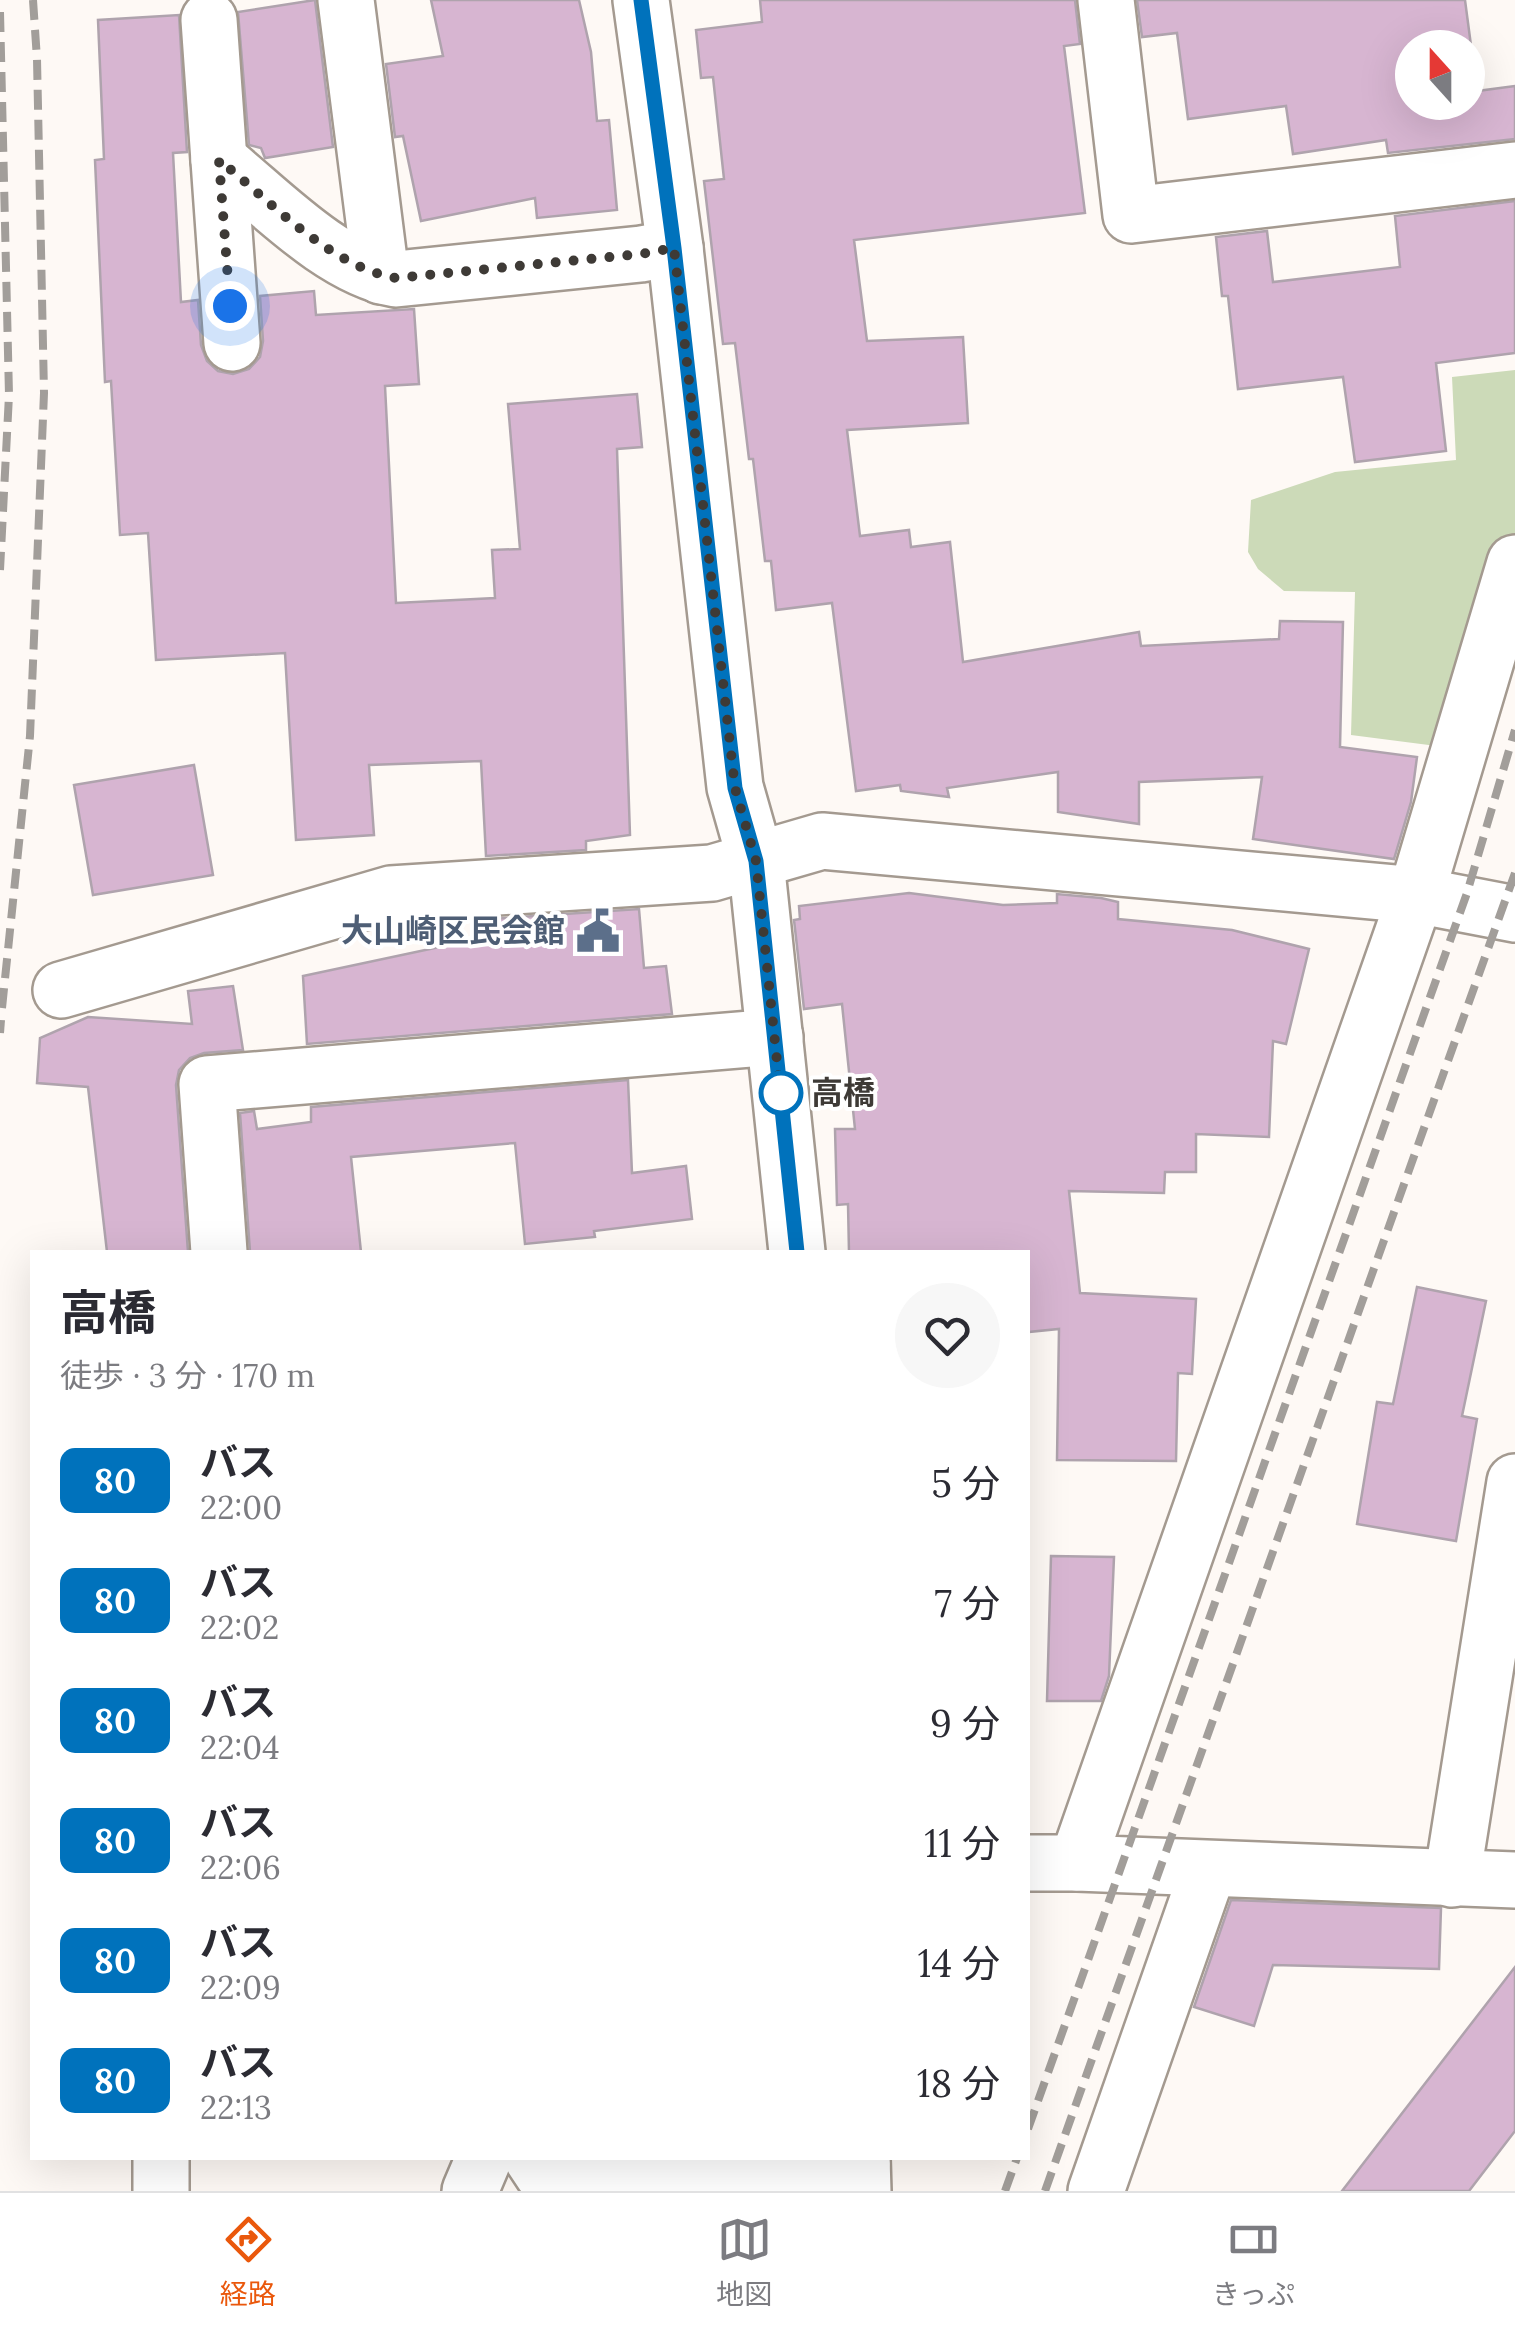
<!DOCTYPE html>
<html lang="ja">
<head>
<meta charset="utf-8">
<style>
	:root { --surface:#fff; --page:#f7f7f7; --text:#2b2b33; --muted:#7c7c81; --line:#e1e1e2; --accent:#ea580c }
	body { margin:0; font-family:Lora,"Noto Sans JP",serif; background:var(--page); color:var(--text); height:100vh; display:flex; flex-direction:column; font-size:38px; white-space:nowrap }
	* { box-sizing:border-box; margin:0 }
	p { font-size:32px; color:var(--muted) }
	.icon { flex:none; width:55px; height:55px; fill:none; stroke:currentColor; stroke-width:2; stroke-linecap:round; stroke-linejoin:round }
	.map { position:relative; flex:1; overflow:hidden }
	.sheet { position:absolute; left:30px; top:1250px; width:1000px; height:910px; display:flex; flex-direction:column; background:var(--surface); border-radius:0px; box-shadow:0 10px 40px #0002 }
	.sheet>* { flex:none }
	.badge { padding:0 20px; border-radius:15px; font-size:35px; line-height:65px }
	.needle { width:65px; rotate:339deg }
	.tools { position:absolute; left:1395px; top:30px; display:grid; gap:20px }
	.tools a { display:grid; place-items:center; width:90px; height:90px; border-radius:50%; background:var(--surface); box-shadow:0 10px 40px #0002; font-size:50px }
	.you { position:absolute; width:50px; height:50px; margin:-25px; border:8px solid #fff; border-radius:50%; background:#1a73e8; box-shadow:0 0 0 15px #1a73e833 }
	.map>.badge { position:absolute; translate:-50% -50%; box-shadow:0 0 0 5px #fff }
	.round { display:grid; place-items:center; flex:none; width:105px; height:105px; border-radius:52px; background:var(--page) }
	.summary { display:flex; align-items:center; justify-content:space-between; height:170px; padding:0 30px }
	h1 { font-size:48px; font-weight:700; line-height:75px }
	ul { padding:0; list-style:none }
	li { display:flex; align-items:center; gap:30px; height:120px; padding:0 30px }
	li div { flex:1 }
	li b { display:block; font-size:38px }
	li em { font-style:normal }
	li .badge { min-width:110px; font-weight:700; text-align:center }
	.tab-bar { display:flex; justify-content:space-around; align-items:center; height:140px; border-top:2px solid var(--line); background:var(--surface); font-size:28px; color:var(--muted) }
	.tab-bar a { display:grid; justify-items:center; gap:5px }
	.tab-bar .selected { color:var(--accent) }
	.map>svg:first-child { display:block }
</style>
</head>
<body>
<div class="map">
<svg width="1515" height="2191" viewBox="0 0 1515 2191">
	<rect width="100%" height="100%" fill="#fef9f5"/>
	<path fill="#ccdab8" d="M 1515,370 L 1515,536 L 1452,748 L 1351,735 L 1355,592 L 1284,591 L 1258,569 L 1248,552 L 1251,500 L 1335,472 L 1456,460 L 1452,377 Z"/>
	<g fill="#d7b5d1" stroke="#afa3ad" stroke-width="2.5" fill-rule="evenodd">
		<path d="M 315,0 L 333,147 L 265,158 L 261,148 L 249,145 L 238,12 Z"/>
		<path d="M 431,0 L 579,0 L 591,52 L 597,121 L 609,120 L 617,210 L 537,218 L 535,198 L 421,221 L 403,136 L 395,137 L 386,64 L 443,56 Z"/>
		<path d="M 760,0 L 1075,0 L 1080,44 L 1064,46 L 1085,213 L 854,240 L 867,341 L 963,337 L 968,423 L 847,430 L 860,536 L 909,530 L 911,547 L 950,542 L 963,662 L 1139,632 L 1141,646 L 1279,639 L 1280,621 L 1343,622 L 1340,747 L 1417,757 L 1411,802 L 1394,859 L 1253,839 L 1262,777 L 1139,782 L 1139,824 L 1058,812 L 1058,772 L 947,788 L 949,797 L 901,791 L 900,785 L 856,791 L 832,603 L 776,610 L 771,561 L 765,561 L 753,459 L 749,459 L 735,343 L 723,344 L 704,181 L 724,179 L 713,77 L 701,78 L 696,30 L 762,22 Z"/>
		<path d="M 1137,0 L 1465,0 L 1477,91 L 1515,86 L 1515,139 L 1388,153 L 1386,140 L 1293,154 L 1286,106 L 1188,119 L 1177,33 L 1142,37 ZM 1412,48 L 1468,48 L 1468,102 L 1412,102 Z"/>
		<path d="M 179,15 L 187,152 L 173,153 L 181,302 L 198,300 L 201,345 L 207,361 L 218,371 L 233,374 L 249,369 L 260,357 L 263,341 L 260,296 L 314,291 L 316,315 L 414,309 L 419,384 L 385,386 L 396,603 L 495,598 L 492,550 L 520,549 L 508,404 L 637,394 L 642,447 L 617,449 L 630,835 L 586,841 L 586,850 L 486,856 L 481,761 L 369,765 L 374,835 L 296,840 L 285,653 L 156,660 L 148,533 L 120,535 L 111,381 L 105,382 L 95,160 L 104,159 L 98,20 Z"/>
		<path d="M 1515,201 L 1515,353 L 1436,363 L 1446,451 L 1355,462 L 1343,377 L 1238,389 L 1228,296 L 1222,296 L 1216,237 L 1267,231 L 1273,282 L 1400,267 L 1395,216 Z"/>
		<path d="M 194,765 L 213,875 L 93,895 L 74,785 Z"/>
		<path d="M 909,893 L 1003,905 L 1057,903 L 1057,894 L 1101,898 L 1118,902 L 1118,919 L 1232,930 L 1309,949 L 1286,1044 L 1273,1041 L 1269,1137 L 1196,1134 L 1196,1172 L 1165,1172 L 1164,1193 L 1069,1191 L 1080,1293 L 1196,1299 L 1192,1374 L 1178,1373 L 1176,1461 L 1057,1460 L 1059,1329 L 1028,1332 L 1028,1252 L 849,1252 L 848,1204 L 837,1205 L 835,1129 L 855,1129 L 842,1004 L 804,1009 L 794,920 L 800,919 L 799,906 Z"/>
		<path d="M 639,909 L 644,968 L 666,966 L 672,1014 L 307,1044 L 303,976 L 477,939 L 476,920 Z"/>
		<path d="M 233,986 L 243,1050 L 204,1053 L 190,1058 L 179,1070 L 176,1085 L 188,1252 L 107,1252 L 88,1087 L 37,1083 L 40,1038 L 88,1017 L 192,1024 L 188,991 Z"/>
		<path d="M 628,1080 L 632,1173 L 686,1166 L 692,1219 L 594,1231 L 595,1237 L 525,1244 L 515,1143 L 351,1157 L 361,1252 L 250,1252 L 240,1113 L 254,1111 L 257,1129 L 311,1122 L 311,1107 Z"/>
		<path d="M 1417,1287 L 1486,1301 L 1462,1416 L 1477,1419 L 1456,1541 L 1357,1524 L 1377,1402 L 1393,1404 Z"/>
		<path d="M 1051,1556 L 1114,1557 L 1109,1676 L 1101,1701 L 1047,1701 Z"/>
		<path d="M 1231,1900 L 1441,1908 L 1439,1969 L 1273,1965 L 1254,2026 L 1194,2007 Z"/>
		<path d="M 1515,1967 L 1515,2131 L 1469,2191 L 1342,2191 Z"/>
	</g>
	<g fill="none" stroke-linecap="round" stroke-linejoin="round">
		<g stroke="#a49a90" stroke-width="60">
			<g id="minor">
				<path d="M 346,0 L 381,276"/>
				<path d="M 1106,0 L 1131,215 L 1515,170"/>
				<path d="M 209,20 L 232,343"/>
				<path d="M 219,160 C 270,201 331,267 396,279 L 641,254 L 675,248"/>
				<path d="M 1515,563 L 1416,895 L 1077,1863 L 1515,1880"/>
				<path d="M 61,990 L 391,894 L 712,873 L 822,841 L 1416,895 L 1515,914"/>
				<path d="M 219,1252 L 207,1084 L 775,1037"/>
				<path d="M 1028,1863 L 1077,1863"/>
				<path d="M 1452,1879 L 1515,1482"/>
				<path d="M 161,2158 L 161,2191"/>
				<path d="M 532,2158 L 542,2173 L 862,2164"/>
				<path d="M 470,2191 L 484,2158"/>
				<path d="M 1096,2191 L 1208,1871"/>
			</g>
		</g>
		<g stroke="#a49a90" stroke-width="60">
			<g id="major">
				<path d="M 641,0 L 675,248 L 735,787 L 756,861 L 797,1252"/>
				<path d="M 862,2158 L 863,2191"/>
			</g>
		</g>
		<use href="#minor" stroke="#fff" stroke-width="55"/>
		<use href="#major" stroke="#fff" stroke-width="55"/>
		<g stroke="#a29e9a" stroke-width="8" stroke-dasharray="20 10" stroke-linecap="butt">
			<path d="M 0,12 L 9,395 L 0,570"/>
			<path d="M 2,1008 L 30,736 L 44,393 L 37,59 L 33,0"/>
			<path d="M 0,1033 L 1,1020"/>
			<path d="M 1028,2129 L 1467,893 L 1515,730"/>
			<path d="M 1005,2191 L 1017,2158"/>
			<path d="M 1045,2191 L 1515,873"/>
		</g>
	</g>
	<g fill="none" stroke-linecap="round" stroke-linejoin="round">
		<g stroke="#fff" stroke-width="22">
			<path id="line" d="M 641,0 L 674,248 L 735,788 L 756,861 L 797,1252"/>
		</g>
		<use href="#line" stroke="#0072bc" stroke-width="15"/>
		<path stroke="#3e3a36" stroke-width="10" stroke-dasharray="0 18" d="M 230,306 L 219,160 C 270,201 331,267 396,278 L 641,254 L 674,248 L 735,788 L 756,861 L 782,1109 L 781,1093"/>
	</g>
	<defs>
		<g id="civic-bare" transform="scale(3.45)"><path d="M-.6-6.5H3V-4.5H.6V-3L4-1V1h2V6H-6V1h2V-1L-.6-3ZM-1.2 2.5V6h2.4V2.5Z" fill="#5c6f8a" stroke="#fff" stroke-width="2.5" paint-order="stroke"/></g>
	</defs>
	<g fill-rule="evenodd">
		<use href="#civic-bare" x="598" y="931"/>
	</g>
	<circle fill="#fff" stroke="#0072bc" stroke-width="5" cx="781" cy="1093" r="20"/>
	<g text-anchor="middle" stroke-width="8" stroke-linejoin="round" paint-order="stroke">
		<g font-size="32" font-weight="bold" fill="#4e5e75" stroke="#fff" text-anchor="end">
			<text x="565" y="942">大山崎区民会館</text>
		</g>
		<g font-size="32" font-weight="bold" fill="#3e3a36" stroke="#fff" text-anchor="start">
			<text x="811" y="1104">高橋</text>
		</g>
	</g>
</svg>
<div class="tools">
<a><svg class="needle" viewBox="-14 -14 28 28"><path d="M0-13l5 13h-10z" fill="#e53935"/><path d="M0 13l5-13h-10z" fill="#7c7c81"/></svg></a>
</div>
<div class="you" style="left:230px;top:306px"></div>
<section class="sheet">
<div class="summary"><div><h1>高橋</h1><p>徒歩 · 3 分 · 170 m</p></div><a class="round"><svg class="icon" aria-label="heart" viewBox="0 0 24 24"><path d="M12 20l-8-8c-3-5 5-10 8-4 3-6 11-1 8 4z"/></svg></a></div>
<ul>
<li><span class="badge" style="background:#0072bc;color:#fff">80</span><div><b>バス</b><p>22:00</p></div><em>5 分</em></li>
<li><span class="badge" style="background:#0072bc;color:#fff">80</span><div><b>バス</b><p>22:02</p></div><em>7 分</em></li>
<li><span class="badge" style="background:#0072bc;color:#fff">80</span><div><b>バス</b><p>22:04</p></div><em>9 分</em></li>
<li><span class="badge" style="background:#0072bc;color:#fff">80</span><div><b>バス</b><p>22:06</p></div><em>11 分</em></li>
<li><span class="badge" style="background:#0072bc;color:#fff">80</span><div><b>バス</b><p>22:09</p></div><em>14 分</em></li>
<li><span class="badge" style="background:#0072bc;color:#fff">80</span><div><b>バス</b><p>22:13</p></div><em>18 分</em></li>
</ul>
</section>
</div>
<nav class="tab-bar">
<a class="selected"><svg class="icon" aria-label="directions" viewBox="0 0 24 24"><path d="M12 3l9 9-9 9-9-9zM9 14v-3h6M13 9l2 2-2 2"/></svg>経路</a>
<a><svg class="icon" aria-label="map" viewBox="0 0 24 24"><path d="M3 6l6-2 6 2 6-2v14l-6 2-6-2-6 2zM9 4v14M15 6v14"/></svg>地図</a>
<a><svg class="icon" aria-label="tickets" viewBox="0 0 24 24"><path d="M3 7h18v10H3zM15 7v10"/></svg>きっぷ</a>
</nav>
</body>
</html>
